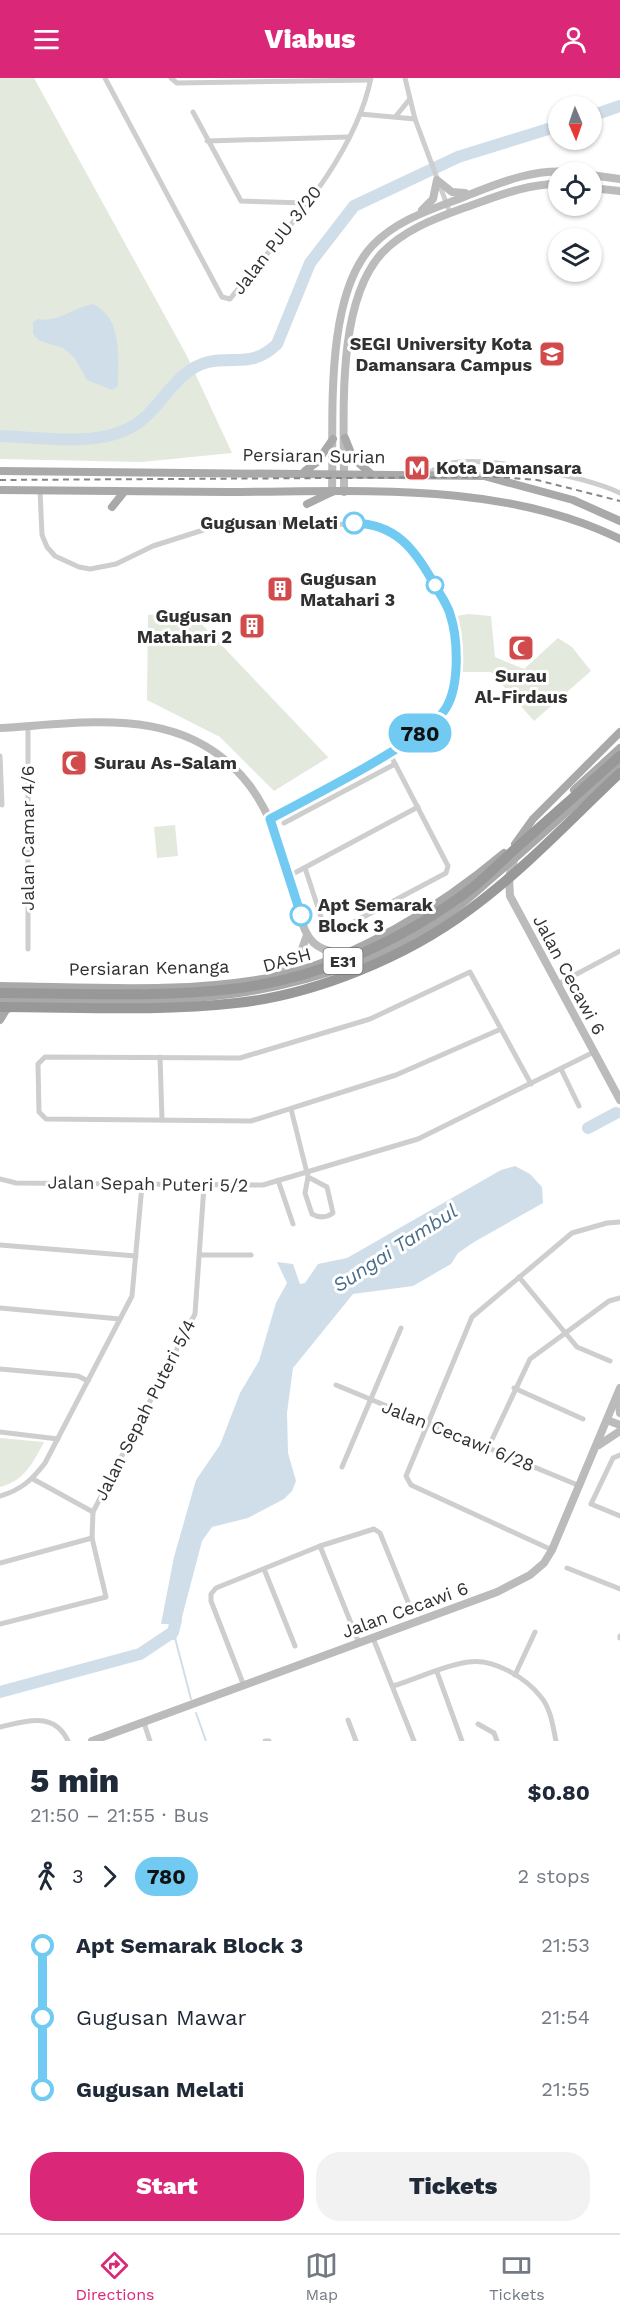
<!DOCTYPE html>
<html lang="en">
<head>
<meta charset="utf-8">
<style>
	:root { --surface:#fff; --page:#f2f2f3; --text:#1f2937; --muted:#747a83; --line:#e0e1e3; --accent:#db2777 }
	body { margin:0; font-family:"Work Sans",sans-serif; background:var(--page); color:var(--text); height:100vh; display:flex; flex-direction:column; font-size:22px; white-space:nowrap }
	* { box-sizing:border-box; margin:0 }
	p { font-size:20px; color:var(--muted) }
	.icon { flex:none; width:33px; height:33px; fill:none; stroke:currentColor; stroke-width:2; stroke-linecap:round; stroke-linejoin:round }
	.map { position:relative; height:1663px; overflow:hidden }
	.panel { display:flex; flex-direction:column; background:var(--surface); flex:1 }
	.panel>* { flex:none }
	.badge { padding:0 12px; border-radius:20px; font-size:21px; line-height:39px }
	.needle { width:39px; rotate:178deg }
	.tools { position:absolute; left:548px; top:18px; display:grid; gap:12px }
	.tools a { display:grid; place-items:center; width:54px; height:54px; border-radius:50%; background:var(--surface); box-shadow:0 2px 4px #0004; font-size:30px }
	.map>.badge { position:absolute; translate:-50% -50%; box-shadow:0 0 0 3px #fff }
	.legs { display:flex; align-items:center; gap:9px; height:66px; padding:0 30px; font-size:20px }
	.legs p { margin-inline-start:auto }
	.overview { display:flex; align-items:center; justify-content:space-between; height:102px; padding:0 30px }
	h1 { font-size:33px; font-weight:800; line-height:45px }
	.primary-button { display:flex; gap:12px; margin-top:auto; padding:12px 30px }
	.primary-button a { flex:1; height:69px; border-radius:24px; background:var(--accent); color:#fff; font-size:24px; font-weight:800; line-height:69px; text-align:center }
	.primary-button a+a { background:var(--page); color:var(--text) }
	ul { padding:0 30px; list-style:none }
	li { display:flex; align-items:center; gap:21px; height:72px; font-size:22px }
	li i { display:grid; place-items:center; width:9px; height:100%; margin:0 8px; background:currentColor }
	li i::after { content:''; width:15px; height:15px; margin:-8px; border:4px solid; border-radius:50%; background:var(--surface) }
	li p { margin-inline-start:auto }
	li:first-child i { background:linear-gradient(#0000 50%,currentColor 0) }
	li:last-child i { background:linear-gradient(currentColor 50%,#0000 0) }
	header { display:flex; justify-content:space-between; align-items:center; height:78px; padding:0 30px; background:var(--accent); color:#fff; font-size:27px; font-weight:800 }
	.tab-bar { display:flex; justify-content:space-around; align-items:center; height:84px; border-top:2px solid var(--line); background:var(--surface); font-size:16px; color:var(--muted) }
	.tab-bar a { display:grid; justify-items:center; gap:3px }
	.tab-bar .on { color:var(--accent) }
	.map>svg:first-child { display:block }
</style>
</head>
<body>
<header><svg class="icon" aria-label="menu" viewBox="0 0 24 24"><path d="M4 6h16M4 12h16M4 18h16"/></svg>Viabus<svg class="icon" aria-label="person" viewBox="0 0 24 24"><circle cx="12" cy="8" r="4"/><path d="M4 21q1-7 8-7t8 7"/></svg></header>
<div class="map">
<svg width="620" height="1663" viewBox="0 0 620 1663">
	<rect width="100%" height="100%" fill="#fff"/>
	<g fill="#e4e9de">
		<path d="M 0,0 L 34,0 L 187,278 L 232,375 L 142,384 L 0,381 Z"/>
		<path d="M 190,534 L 328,679 L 329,679 L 274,713 L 220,659 L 147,622 L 148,537 Z"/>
		<path d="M 468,536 L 491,538 L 495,579 L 524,591 L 558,560 L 572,569 L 591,593 L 534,643 L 491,594 L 459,594 L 463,575 L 457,538 Z"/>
		<path d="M 175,747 L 178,778 L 157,780 L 154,749 Z"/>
		<path d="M 0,1360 L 44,1364 C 33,1385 24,1403 0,1409 Z"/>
	</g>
	<g fill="#d0dee9">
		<path d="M 93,226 C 123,240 118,280 118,308 L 112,312 L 87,302 L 74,279 L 63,270 L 40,263 L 33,256 L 33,244 L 39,241 C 58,245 74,229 93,226 Z"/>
		<path d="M 515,1088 L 530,1096 L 542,1109 L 543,1125 L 474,1164 L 458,1175 L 451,1186 L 413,1208 L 353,1216 L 293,1290 L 287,1335 L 288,1375 L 296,1403 L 292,1413 L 284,1421 L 248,1440 L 212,1449 L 202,1463 L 176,1562 L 171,1562 L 171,1546 L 161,1546 L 174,1479 L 196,1402 L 220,1367 L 240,1315 L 259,1283 L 276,1225 L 287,1205 L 277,1184 L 293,1186 L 300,1206 L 305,1205 L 318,1186 L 347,1180 L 501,1092 Z"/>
	</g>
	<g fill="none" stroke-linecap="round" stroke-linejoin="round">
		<g stroke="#d0dee9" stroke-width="2">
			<path d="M 175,1560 L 191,1621"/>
			<path d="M 196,1635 L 206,1663"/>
		</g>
		<g stroke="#d0dee9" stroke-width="12">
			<path d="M 591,38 L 620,28"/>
			<path d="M 0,358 C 44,359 107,372 143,341 C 164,323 179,291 208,284 C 236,278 252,290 277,266 L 310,185 L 354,128 L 458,79 L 558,48"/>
			<path d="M 588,1050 L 616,1035"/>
			<path d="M 0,1614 L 140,1576 L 173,1554 L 176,1542"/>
		</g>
		<g stroke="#cecece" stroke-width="5">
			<path d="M 105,0 L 222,219 L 230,221 C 281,157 354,83 371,0"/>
			<path d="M 171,0 L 177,5 L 370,2"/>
			<path d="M 405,0 L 415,41 L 450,135"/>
			<path d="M 193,34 L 241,123 L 306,125"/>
			<path d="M 360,36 L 415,41"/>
			<path d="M 396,38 L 409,22"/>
			<path d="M 207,63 L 348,59"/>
			<path d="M 427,396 C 432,393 438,389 443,387 C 477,375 588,399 620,415"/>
			<path d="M 40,412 L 42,457 L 47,469 L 55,478 L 79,489 L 90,491 L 116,486 L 153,468 L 219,447 L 242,444 L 371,447 L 396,456 L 417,476 L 450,535 L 457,574 L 446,631 L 414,659 L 269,741"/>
			<path d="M 0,678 L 2,727"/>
			<path d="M 284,745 L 395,686"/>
			<path d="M 305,790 L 325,851 L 339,852 L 446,795 L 448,788 L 389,674"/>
			<path d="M 289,798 L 418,729"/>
			<path d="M 28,871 L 28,648"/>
			<path d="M 558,906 L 620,873"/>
			<path d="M 501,951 L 396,997 L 251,1043 L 46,1041 L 39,1034 L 38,986 L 45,979 L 240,980 L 370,941 L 470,894 L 531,1006"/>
			<path d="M 160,979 L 162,1042"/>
			<path d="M 561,991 L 579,1028"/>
			<path d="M 291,1031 L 308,1099 L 305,1115 L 312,1136 C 319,1140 326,1140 333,1135 L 327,1109 L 308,1099"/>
			<path d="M 0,1101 L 16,1105 L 263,1107 L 418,1061 L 594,974"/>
			<path d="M 278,1102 L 293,1146"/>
			<path d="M 0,1167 L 136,1178"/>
			<path d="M 200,1177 L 251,1177"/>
			<path d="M 519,1199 L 577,1269 L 610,1283"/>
			<path d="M 0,1230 L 120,1241"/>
			<path d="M 0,1291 L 78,1298 L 88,1303"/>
			<path d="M 336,1307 L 580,1408"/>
			<path d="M 514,1310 L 583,1341"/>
			<path d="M 0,1354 L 58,1361"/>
			<path d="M 488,1370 L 530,1281 L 609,1223 L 620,1220"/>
			<path d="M 620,1377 L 613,1380 L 591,1426 L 620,1438"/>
			<path d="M 342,1389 L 401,1250"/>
			<path d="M 33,1401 L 93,1434"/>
			<path d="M 0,1418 C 21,1412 32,1402 45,1385 L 132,1218 L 142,1107"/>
			<path d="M 320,1468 L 359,1565"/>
			<path d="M 552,1472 L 411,1407 L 406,1398 L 472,1239 L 572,1155 L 607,1145 L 620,1144"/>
			<path d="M 0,1485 L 92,1460"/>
			<path d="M 567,1490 L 620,1511"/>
			<path d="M 264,1491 L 295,1568"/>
			<path d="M 0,1546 L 106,1519 L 92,1460 L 93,1434 L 195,1236 L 204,1108"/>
			<path d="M 620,1558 L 620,1560"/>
			<path d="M 373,1560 L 414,1663"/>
			<path d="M 437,1594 L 462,1663"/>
			<path d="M 515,1597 L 535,1554"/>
			<path d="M 244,1608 L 211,1523 L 211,1516 L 216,1510 L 320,1468 L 374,1451 L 380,1455 L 408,1524"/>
			<path d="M 393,1608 C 416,1601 445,1587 468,1584 C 494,1580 526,1600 541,1619 C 551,1631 553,1649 556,1663"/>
			<path d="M 348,1642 L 356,1663"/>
			<path d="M 144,1645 L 150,1663"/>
			<path d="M 478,1646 L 494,1655 L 497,1663"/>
			<path d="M 0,1649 C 26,1643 54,1633 68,1663"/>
			<path d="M 265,1663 L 269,1663"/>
		</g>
		<g stroke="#bbb" stroke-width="8">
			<path d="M 591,97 L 620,101"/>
			<path d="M 591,110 L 620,113"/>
			<path d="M 422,132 L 433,121 L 437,102 L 452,114 L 465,115"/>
			<path d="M 332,414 C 334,345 323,219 373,167 C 397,142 430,132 461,120 C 497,106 532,90 571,94"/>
			<path d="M 344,414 C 345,346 334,227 382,175 C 403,153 433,141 461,131 C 493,120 524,106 558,106"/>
			<path d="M 0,650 C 89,645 187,625 250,708 C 274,740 285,783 296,821 C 299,832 301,846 307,856 C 314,870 331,876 345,874"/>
			<path d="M 514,782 L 509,799 L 510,818 L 620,1022"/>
			<path d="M 279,896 L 298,882 L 307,857"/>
			<path d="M 618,1320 L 620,1335"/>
			<path d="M 607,1342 L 620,1347"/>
			<path d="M 599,1367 L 620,1353"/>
			<path d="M 92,1663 L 497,1514 L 530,1497 L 544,1485 L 552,1472 L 620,1310"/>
		</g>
		<g stroke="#a9a9a9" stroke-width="8">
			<path d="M 345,360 L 353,380 L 370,395"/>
			<path d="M 0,393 L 484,398 L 573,422 L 620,443"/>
			<path d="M 305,393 L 317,384 L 333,361"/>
			<path d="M 0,412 C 76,412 151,414 227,414 C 356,414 500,402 620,461"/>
			<path d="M 307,426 L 332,414"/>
			<path d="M 112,429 L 124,414"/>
			<path d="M 574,712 L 620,670"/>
			<path d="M 515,766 L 533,741 L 620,654"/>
			<path d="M 0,908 C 90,909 184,916 273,899 C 355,882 441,828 504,775"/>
			<path d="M 0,923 C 156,925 301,931 439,843 C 461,829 479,811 499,794 C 540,759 580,722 620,685"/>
			<path d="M 0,942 L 6,932 L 12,929"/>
		</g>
		<path stroke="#989898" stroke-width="10" d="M 0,915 C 77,915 155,920 231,911 C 314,902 393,867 460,819 C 480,806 497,787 515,771 C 550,740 585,709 620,678"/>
		<path stroke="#868686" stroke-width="2" stroke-dasharray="6 4.5" stroke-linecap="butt" d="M 0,402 L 500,399 L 537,402 L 620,423"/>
		<path stroke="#989898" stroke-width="10" d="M 0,929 C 78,929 158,934 236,925 C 314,917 406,879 469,832 C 524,792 571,741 620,695"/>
	</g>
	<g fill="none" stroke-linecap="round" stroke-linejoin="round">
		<g stroke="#fff" stroke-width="14">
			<path id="line-1" d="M 301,837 L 270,741 C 308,720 427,662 446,630 C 460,607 458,560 450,536 C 447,525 438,514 433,504 C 414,470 395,446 354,445"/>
		</g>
		<use href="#line-1" stroke="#71caf2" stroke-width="9"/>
	</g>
	<defs>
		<g id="university-square" transform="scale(1.35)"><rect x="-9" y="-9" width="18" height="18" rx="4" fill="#d14b4d" stroke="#fff"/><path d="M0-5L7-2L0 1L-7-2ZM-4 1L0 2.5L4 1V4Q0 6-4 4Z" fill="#fff"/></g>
		<g id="metro-square" transform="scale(1.35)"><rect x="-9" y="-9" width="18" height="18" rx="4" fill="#d14b4d" stroke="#fff"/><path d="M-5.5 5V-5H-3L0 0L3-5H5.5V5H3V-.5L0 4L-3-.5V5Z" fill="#fff"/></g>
		<g id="building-square" transform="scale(1.35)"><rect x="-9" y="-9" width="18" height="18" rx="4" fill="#d14b4d" stroke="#fff"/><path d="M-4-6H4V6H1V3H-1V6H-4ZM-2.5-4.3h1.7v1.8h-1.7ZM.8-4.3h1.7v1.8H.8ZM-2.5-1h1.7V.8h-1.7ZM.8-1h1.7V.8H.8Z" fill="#fff"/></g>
		<g id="mosque-square" transform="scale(1.35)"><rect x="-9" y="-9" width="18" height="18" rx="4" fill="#d14b4d" stroke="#fff"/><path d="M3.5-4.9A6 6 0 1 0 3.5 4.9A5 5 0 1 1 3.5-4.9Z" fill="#fff"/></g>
	</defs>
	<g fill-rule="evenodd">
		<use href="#university-square" x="552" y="276"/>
		<use href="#metro-square" x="417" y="390"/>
		<use href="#building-square" x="280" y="511"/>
		<use href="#building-square" x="252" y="548"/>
		<use href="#mosque-square" x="521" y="570"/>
		<use href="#mosque-square" x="74" y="685"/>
	</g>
	<g fill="#fff" stroke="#71caf2" stroke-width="3">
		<circle cx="354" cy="445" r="10"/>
		<circle cx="435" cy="507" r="8"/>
		<circle cx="301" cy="837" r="10"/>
	</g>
	<g text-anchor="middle" stroke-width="6" stroke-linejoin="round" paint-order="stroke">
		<rect fill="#fff" stroke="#6f6f6f" stroke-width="1.5" x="323.5" y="870" width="39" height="26" rx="4.5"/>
		<g font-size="16" font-weight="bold" fill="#313131">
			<text x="343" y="889">E31</text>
		</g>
		<g font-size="18" fill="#313131" stroke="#fff">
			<text transform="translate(277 162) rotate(-52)" y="6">Jalan PJU 3/20</text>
			<text transform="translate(314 378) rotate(1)" y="6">Persiaran Surian</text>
			<text transform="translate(28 760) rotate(-90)" y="6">Jalan Camar 4/6</text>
			<text transform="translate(287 882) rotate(-15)" y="6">DASH</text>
			<text transform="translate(149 890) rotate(-1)" y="6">Persiaran Kenanga</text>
			<text transform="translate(569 897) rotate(62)" y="6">Jalan Cecawi 6</text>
			<text transform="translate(148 1106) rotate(1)" y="6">Jalan Sepah Puteri 5/2</text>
			<text transform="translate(145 1332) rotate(-63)" y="6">Jalan Sepah Puteri 5/4</text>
			<text transform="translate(458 1358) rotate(22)" y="6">Jalan Cecawi 6/28</text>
			<text transform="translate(405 1532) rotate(-20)" y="6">Jalan Cecawi 6</text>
		</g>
		<g font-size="18" font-weight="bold" fill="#313131" stroke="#fff" text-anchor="start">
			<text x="532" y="272" text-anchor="end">SEGI University Kota<tspan x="532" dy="21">Damansara Campus</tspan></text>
			<text x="436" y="396">Kota Damansara</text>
			<text x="300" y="507">Gugusan<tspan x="300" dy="21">Matahari 3</tspan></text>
			<text x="232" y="544" text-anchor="end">Gugusan<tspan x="232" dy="21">Matahari 2</tspan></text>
			<text x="521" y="604" text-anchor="middle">Surau<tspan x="521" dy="21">Al-Firdaus</tspan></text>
			<text x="94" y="691">Surau As-Salam</text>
		</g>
		<g font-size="18" font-weight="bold" fill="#313131" stroke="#fff" text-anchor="end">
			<text x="338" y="451">Gugusan Melati</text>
			<text x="318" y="833" text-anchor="start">Apt Semarak<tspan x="318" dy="21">Block 3</tspan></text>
		</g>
		<g font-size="20" font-style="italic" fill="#486d8a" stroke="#fff">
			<text transform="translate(395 1170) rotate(-33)" y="7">Sungai Tambul</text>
		</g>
	</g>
</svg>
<div class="tools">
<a><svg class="needle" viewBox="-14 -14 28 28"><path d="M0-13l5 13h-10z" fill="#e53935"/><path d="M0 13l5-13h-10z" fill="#747a83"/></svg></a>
<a><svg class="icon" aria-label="locate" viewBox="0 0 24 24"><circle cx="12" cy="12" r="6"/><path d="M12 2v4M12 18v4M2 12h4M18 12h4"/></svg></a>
<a><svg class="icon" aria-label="layers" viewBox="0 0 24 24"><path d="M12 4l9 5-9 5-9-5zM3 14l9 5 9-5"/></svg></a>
</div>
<b class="badge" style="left:420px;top:655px;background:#71caf2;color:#111">780</b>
</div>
<section class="panel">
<div class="overview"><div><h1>5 min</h1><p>21:50 – 21:55 · Bus</p></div><b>$0.80</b></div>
<div class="legs"><svg class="icon" aria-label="walk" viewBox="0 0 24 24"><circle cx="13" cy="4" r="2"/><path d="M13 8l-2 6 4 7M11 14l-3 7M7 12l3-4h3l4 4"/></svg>3<svg class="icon" aria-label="forward" viewBox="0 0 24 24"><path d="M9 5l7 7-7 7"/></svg><b class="badge" style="background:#71caf2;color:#111">780</b><p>2 stops</p></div>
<ul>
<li><i style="color:#71caf2"></i><b>Apt Semarak Block 3</b><p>21:53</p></li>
<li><i style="color:#71caf2"></i><span>Gugusan Mawar</span><p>21:54</p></li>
<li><i style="color:#71caf2"></i><b>Gugusan Melati</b><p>21:55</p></li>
</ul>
<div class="primary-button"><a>Start</a><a>Tickets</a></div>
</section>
<nav class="tab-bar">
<a class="on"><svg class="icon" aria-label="directions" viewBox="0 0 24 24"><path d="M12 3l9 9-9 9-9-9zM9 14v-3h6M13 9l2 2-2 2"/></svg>Directions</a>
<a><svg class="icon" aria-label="map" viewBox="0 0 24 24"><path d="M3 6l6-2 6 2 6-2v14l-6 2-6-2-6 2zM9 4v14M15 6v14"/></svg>Map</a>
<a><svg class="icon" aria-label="tickets" viewBox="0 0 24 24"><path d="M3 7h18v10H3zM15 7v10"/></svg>Tickets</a>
</nav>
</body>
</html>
